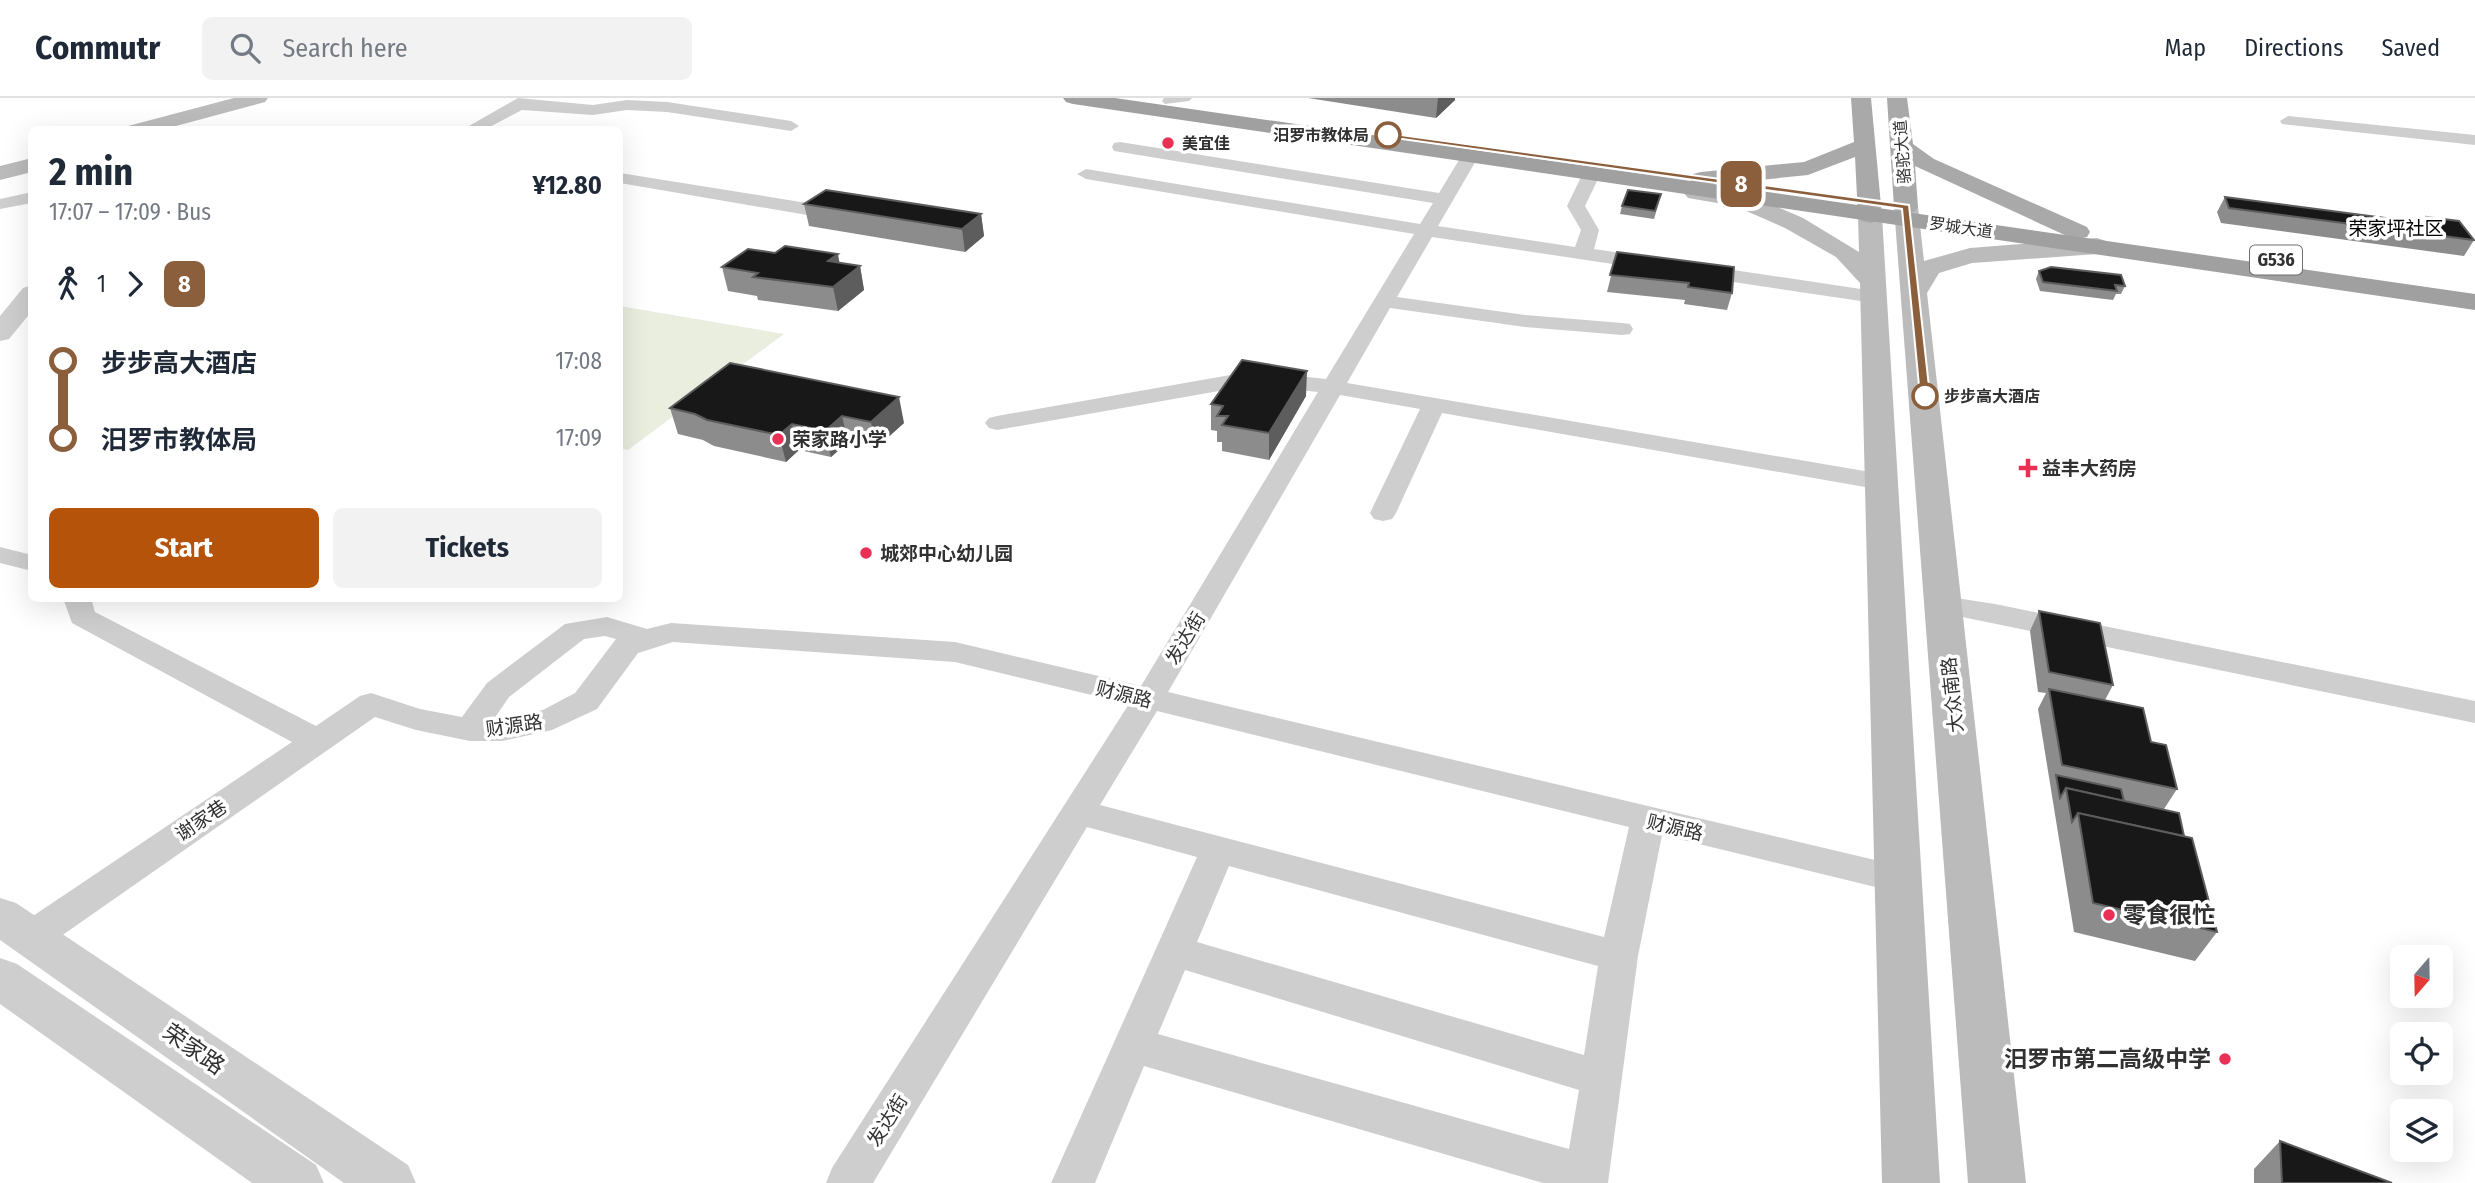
<!DOCTYPE html>
<html lang="en">
<head>
<meta charset="utf-8">
<style>
	:root { --surface:#fff; --page:#f2f2f3; --text:#1f2937; --muted:#747a83; --line:#e0e1e3; --accent:#b45309 }
	body { margin:0; font-family:"Fira Sans Condensed","Noto Sans SC",sans-serif; background:var(--page); color:var(--text); height:100vh; display:flex; flex-direction:column; font-size:26px; white-space:nowrap }
	* { box-sizing:border-box; margin:0 }
	p { font-size:23px; color:var(--muted) }
	.icon { flex:none; width:38px; height:38px; fill:none; stroke:currentColor; stroke-width:2; stroke-linecap:round; stroke-linejoin:round }
	.map { position:relative; flex:1; overflow:hidden }
	.sheet { position:absolute; left:28px; top:28px; width:595px; height:476px; display:flex; flex-direction:column; background:var(--surface); border-radius:10px; box-shadow:0 7px 28px #0002 }
	.sheet>* { flex:none }
	.badge { padding:0 14px; border-radius:10px; font-size:24px; line-height:46px }
	.needle { width:46px; rotate:200deg }
	.buttons { position:absolute; left:2390px; top:847px; display:grid; gap:14px }
	.buttons a { display:grid; place-items:center; width:63px; height:63px; border-radius:10px; background:var(--surface); box-shadow:0 7px 28px #0002; font-size:35px }
	.map>.badge { position:absolute; translate:-50% -50%; box-shadow:0 0 0 4px #fff }
	.legs { display:flex; align-items:center; gap:10px; height:77px; padding:0 21px; font-size:23px }
	.legs p { margin-inline-start:auto }
	.head { display:flex; align-items:center; justify-content:space-between; height:119px; padding:0 21px }
	h1 { font-size:38px; font-weight:700; line-height:52px }
	.cta { display:flex; gap:14px; margin-top:auto; padding:14px 21px }
	.cta a { flex:1; height:80px; border-radius:10px; background:var(--accent); color:#fff; font-size:28px; font-weight:700; line-height:80px; text-align:center }
	.cta a+a { background:var(--page); color:var(--text) }
	ul { padding:0 21px; list-style:none }
	li { display:flex; align-items:center; gap:24px; height:77px; font-size:26px }
	li i { display:grid; place-items:center; width:10px; height:100%; margin:0 9px; background:currentColor }
	li i::after { content:''; width:18px; height:18px; margin:-9px; border:5px solid; border-radius:50%; background:var(--surface) }
	li p { margin-inline-start:auto }
	li:first-child i { background:linear-gradient(#0000 50%,currentColor 0) }
	li:last-child i { background:linear-gradient(currentColor 50%,#0000 0) }
	header { display:flex; align-items:center; gap:42px; box-sizing:border-box; height:98px; padding:0 35px; background:var(--surface); border-bottom:2px solid var(--line) }
	header strong { font-size:33px }
	nav { display:flex; gap:38px; margin-inline-start:auto; font-size:24px }
	.search { width:490px; height:63px; background:var(--page); display:flex; align-items:center; gap:18px; box-sizing:border-box; padding:0 24px; border-radius:10px; color:var(--muted); font-size:26px }
	.map>svg:first-child { display:block }
</style>
</head>
<body>
<header>
<strong>Commutr</strong>
<div class="search"><svg class="icon" aria-label="search" viewBox="0 0 24 24"><circle cx="10" cy="10" r="6"/><path d="M15 15l6 6"/></svg>Search here</div>
<nav><a>Map</a><a>Directions</a><a>Saved</a></nav>
</header>
<div class="map">
<svg width="2475" height="1085" viewBox="0 0 2475 1085">
	<rect width="100%" height="100%" fill="#fff"/>
	<path fill="#e9eedf" d="M 620,208 L 784,236 L 628,352 L 620,350 Z"/>
	<g fill="none" stroke-linecap="round" stroke-linejoin="round">
		<g fill="#cecece" fill-rule="evenodd">
			<path d="M 518,0 L 593,7 L 627,2 L 667,4 L 791,23 L 799,28 L 791,33 L 667,14 L 627,12 L 593,17 L 522,12 L 484,32 L 462,32 Z"/>
			<path d="M 1164,0 L 1192,0 L 1189,3 L 1165,6 L 1162,3 Z"/>
			<path d="M 2288,18 L 2475,37 L 2475,47 L 2282,26 L 2280,23 Z"/>
			<path d="M 1120,44 L 1439,95 L 1462,57 L 1468,56 L 1477,61 L 1438,128 L 1575,149 L 1581,132 L 1567,108 L 1581,79 L 1590,74 L 1599,79 L 1585,108 L 1599,132 L 1594,151 L 1874,193 L 1881,195 L 1884,199 L 1881,203 L 1874,205 L 1432,139 L 1397,199 L 1525,217 L 1622,225 L 1630,226 L 1633,231 L 1630,236 L 1622,237 L 1525,229 L 1390,210 L 1347,285 L 1882,376 L 1891,379 L 1895,384 L 1891,389 L 1882,392 L 1442,315 L 1396,415 L 1392,421 L 1383,423 L 1374,421 L 1370,415 L 1420,311 L 1340,297 L 1168,594 L 1913,771 L 1918,781 L 1913,791 L 1900,795 L 1662,737 L 1638,858 L 1608,1085 L 1543,1085 L 1144,968 L 1095,1085 L 1051,1085 L 1197,759 L 1087,729 L 873,1085 L 826,1085 L 832,1070 L 1129,606 L 955,564 L 673,544 L 638,555 L 597,611 L 552,632 L 502,643 L 470,643 L 416,632 L 375,619 L 44,850 L 31,854 L 18,850 L 12,839 L 18,828 L 292,644 L 72,525 L 63,500 L 91,500 L 95,514 L 316,628 L 360,598 L 371,595 L 420,611 L 462,619 L 487,585 L 565,526 L 607,519 L 647,531 L 671,525 L 955,544 L 1141,588 L 1318,294 L 1253,287 L 997,332 L 989,330 L 985,325 L 989,320 L 997,318 L 1253,273 L 1326,281 L 1414,136 L 1086,81 L 1077,76 L 1086,71 L 1420,126 L 1433,105 L 1114,53 L 1112,49 L 1114,45 ZM 605,538 L 616,541 L 575,595 L 543,612 L 494,621 L 509,599 L 584,541 ZM 1157,613 L 1629,729 L 1604,839 L 1100,707 ZM 1229,768 L 1598,868 L 1584,957 L 1197,844 ZM 1185,872 L 1579,992 L 1569,1051 L 1158,936 Z"/>
			<path d="M 620,75 L 807,105 L 816,111 L 807,117 L 620,85 Z"/>
			<path d="M 32,94 L 32,105 L 0,111 L 0,101 Z"/>
			<path d="M 0,449 L 32,457 L 32,473 L 0,465 Z"/>
			<path d="M 1943,498 L 1995,506 L 2475,603 L 2475,625 L 1933,513 L 1929,507 L 1933,501 Z"/>
		</g>
		<g fill="#cecece" fill-rule="evenodd">
			<path d="M 32,187 L 32,213 L 9,241 L 0,243 L 0,218 L 23,190 Z"/>
			<path d="M 0,800 L 16,805 L 408,1067 L 416,1085 L 344,1085 L 0,842 Z"/>
			<path d="M 0,860 L 17,866 L 316,1067 L 324,1085 L 252,1085 L 0,906 Z"/>
		</g>
		<g fill="#bbb" fill-rule="evenodd">
			<path d="M 234,0 L 268,0 L 265,4 L 161,32 L 125,32 L 128,28 Z"/>
			<path d="M 32,60 L 32,74 L 0,82 L 0,68 Z"/>
			<path d="M 1696,88 L 1749,97 L 1803,120 L 1859,154 L 1858,118 L 1862,113 L 1870,111 L 1878,113 L 1882,118 L 1940,1085 L 1882,1085 L 1860,185 L 1836,159 L 1785,130 L 1735,108 L 1688,100 L 1684,95 L 1688,90 Z"/>
			<path d="M 1906,102 L 1914,104 L 1918,109 L 1924,163 L 1970,150 L 2097,140 L 2106,143 L 2110,148 L 2106,153 L 2097,156 L 1972,165 L 1939,175 L 1927,195 L 2026,1085 L 1968,1085 L 1894,109 L 1898,104 Z"/>
		</g>
		<g fill="#a9a9a9" fill-rule="evenodd">
			<path d="M 1851,0 L 1871,0 L 1882,118 L 1878,123 L 1870,125 L 1862,123 L 1858,118 L 1855,59 L 1808,77 L 1701,88 L 1693,86 L 1690,81 L 1693,76 L 1701,74 L 1804,64 L 1854,44 Z"/>
			<path d="M 1887,0 L 1907,0 L 1913,46 L 1934,61 L 2087,129 L 2090,134 L 2087,139 L 2078,141 L 2069,139 L 1915,68 L 1918,109 L 1914,114 L 1898,114 L 1894,109 Z"/>
		</g>
		<path fill="#a0a0a0" fill-rule="evenodd" d="M 1063,0 L 1115,0 L 2475,196 L 2475,212 L 1073,6 L 1066,4 Z"/>
	</g>
	<g fill="#8c8c8c">
		<path d="M 1308,0 L 1455,0 L 1455,2 L 1436,20 Z"/>
		<path d="M 2225,99 L 2423,125 L 2427,119 L 2474,142 L 2464,158 L 2221,125 L 2217,114 Z"/>
		<path d="M 1659,104 L 1654,121 L 1620,116 L 1622,108 Z"/>
		<path d="M 804,106 L 981,116 L 984,138 L 965,154 L 809,128 Z"/>
		<path d="M 1617,154 L 1732,195 L 1727,212 L 1684,206 L 1685,202 L 1607,194 Z"/>
		<path d="M 839,165 L 860,168 L 864,192 L 838,213 L 758,202 L 757,198 L 728,193 L 722,169 Z"/>
		<path d="M 2039,173 L 2125,188 L 2121,196 L 2116,196 L 2113,202 L 2040,193 L 2036,181 Z"/>
		<path d="M 730,265 L 904,325 L 876,350 L 848,344 L 831,359 L 799,352 L 786,364 L 714,348 L 703,342 L 678,336 L 670,310 Z"/>
		<path d="M 1306,298 L 1269,362 L 1222,353 L 1222,344 L 1217,344 L 1217,333 L 1211,332 L 1211,306 Z"/>
		<path d="M 2039,513 L 2113,587 L 2105,602 L 2151,644 L 2177,691 L 2164,711 L 2184,738 L 2217,834 L 2195,863 L 2074,834 L 2038,611 L 2046,595 L 2038,594 L 2030,533 Z"/>
		<path d="M 2280,1043 L 2392,1085 L 2254,1085 L 2254,1071 Z"/>
	</g>
	<g fill="#5d5d5d">
		<path d="M 1438,0 L 1455,0 L 1455,2 L 1436,20 Z"/>
		<path d="M 981,116 L 984,138 L 965,154 L 962,131 Z"/>
		<path d="M 838,156 L 842,180 L 828,163 Z"/>
		<path d="M 860,168 L 864,192 L 838,213 L 833,189 Z"/>
		<path d="M 1307,273 L 1306,298 L 1269,362 L 1269,335 Z"/>
		<path d="M 899,299 L 904,325 L 876,350 L 871,324 Z"/>
		<path d="M 842,318 L 848,344 L 831,359 L 825,333 Z"/>
		<path d="M 792,326 L 799,352 L 786,364 L 779,337 Z"/>
	</g>
	<g fill="#181818" stroke="#5d5d5d" stroke-width="2">
		<path d="M 826,92 L 981,116 L 962,131 L 804,106 Z"/>
		<path d="M 1628,92 L 1661,96 L 1655,113 L 1622,108 Z"/>
		<path d="M 2225,99 L 2431,126 L 2427,119 L 2459,123 L 2474,142 L 2229,110 Z"/>
		<path d="M 785,148 L 838,156 L 828,163 L 860,168 L 833,189 L 753,179 L 758,175 L 722,169 L 748,151 L 775,155 Z"/>
		<path d="M 1617,154 L 1734,169 L 1732,195 L 1688,189 L 1689,185 L 1610,177 Z"/>
		<path d="M 2051,169 L 2121,177 L 2125,188 L 2115,187 L 2117,193 L 2043,184 L 2039,173 Z"/>
		<path d="M 1242,262 L 1307,273 L 1269,335 L 1222,327 L 1228,318 L 1217,318 L 1223,308 L 1211,306 Z"/>
		<path d="M 730,265 L 899,299 L 871,324 L 842,318 L 825,333 L 792,326 L 779,337 L 707,322 L 695,316 L 670,310 Z"/>
		<path d="M 2039,513 L 2100,525 L 2113,587 L 2049,574 Z"/>
		<path d="M 2049,591 L 2143,610 L 2151,644 L 2166,647 L 2177,691 L 2062,667 Z"/>
		<path d="M 2056,677 L 2121,691 L 2124,703 L 2066,690 L 2060,700 Z"/>
		<path d="M 2066,690 L 2179,715 L 2184,738 L 2078,715 L 2072,724 Z"/>
		<path d="M 2078,715 L 2192,740 L 2217,834 L 2093,805 Z"/>
		<path d="M 2280,1043 L 2392,1085 L 2282,1085 Z"/>
	</g>
	<path fill="#8b5e3c" stroke="#fff" stroke-width="2" d="M 1386,35 L 1909,107 L 1930,298 L 1925,301 L 1920,298 L 1902,111 L 1388,39 Z"/>
	<g fill="#fff" stroke="#8b5e3c" stroke-width="3.5">
		<circle cx="1388" cy="37" r="12"/>
		<circle cx="1925" cy="298" r="12"/>
	</g>
	<g fill="#eb3056" stroke="#fff" stroke-width="2.5">
		<circle cx="1168" cy="45" r="7"/>
		<circle cx="778" cy="341" r="7"/>
		<path d="M2024.5 359.5h7v7h7v7h-7v7h-7v-7h-7v-7h7z"/>
		<circle cx="866" cy="455" r="7"/>
		<circle cx="2109" cy="817" r="7"/>
		<circle cx="2225" cy="961" r="7"/>
	</g>
	<g text-anchor="middle" stroke-width="7" stroke-linejoin="round" paint-order="stroke">
		<g font-size="16" font-weight="bold" fill="#313131" stroke="#fff" text-anchor="end">
			<text x="1369" y="43">汨罗市教体局</text>
			<text x="1944" y="304" text-anchor="start">步步高大酒店</text>
		</g>
		<g font-size="16" font-weight="bold" fill="#313131" stroke="#fff" text-anchor="start">
			<text x="1182" y="51">美宜佳</text>
		</g>
		<g font-size="16" fill="#313131" stroke="#fff">
			<text transform="translate(1902 54) rotate(-94)" y="6">骆驼大道</text>
			<text transform="translate(1961 129) rotate(8)" y="6">罗城大道</text>
		</g>
		<rect fill="#fff" stroke="#6f6f6f" stroke-width="2" x="2250" y="147.5" width="52" height="29" rx="5"/>
		<g font-size="18" font-weight="bold" fill="#313131">
			<text x="2276" y="168">G536</text>
		</g>
		<g font-size="19" fill="#000" stroke="#fff">
			<text x="2396" y="137">荣家坪社区</text>
		</g>
		<g font-size="19" font-weight="bold" fill="#313131" stroke="#fff" text-anchor="start">
			<text x="792" y="348">荣家路小学</text>
			<text x="2042" y="377">益丰大药房</text>
			<text x="880" y="462">城郊中心幼儿园</text>
		</g>
		<g font-size="19" fill="#313131" stroke="#fff">
			<text transform="translate(1185 540) rotate(-59)" y="7">发达街</text>
			<text transform="translate(1124 596) rotate(14)" y="7">财源路</text>
			<text transform="translate(1952 597) rotate(-96)" y="7">大众南路</text>
			<text transform="translate(514 627) rotate(-8)" y="7">财源路</text>
			<text transform="translate(201 722) rotate(-34)" y="7">谢家巷</text>
			<text transform="translate(1675 729) rotate(13)" y="7">财源路</text>
			<text transform="translate(887 1022) rotate(-58)" y="7">发达街</text>
		</g>
		<g font-size="23" font-weight="bold" fill="#313131" stroke="#fff" text-anchor="start">
			<text x="2123" y="825">零食很忙</text>
			<text x="2211" y="969" text-anchor="end">汨罗市第二高级中学</text>
		</g>
		<g font-size="23" fill="#313131" stroke="#fff">
			<text transform="translate(194 951) rotate(35)" y="8">荣家路</text>
		</g>
	</g>
</svg>
<div class="buttons">
<a><svg class="needle" viewBox="-14 -14 28 28"><path d="M0-13l5 13h-10z" fill="#e53935"/><path d="M0 13l5-13h-10z" fill="#747a83"/></svg></a>
<a><svg class="icon" aria-label="locate" viewBox="0 0 24 24"><circle cx="12" cy="12" r="6"/><path d="M12 2v4M12 18v4M2 12h4M18 12h4"/></svg></a>
<a><svg class="icon" aria-label="layers" viewBox="0 0 24 24"><path d="M12 4l9 5-9 5-9-5zM3 14l9 5 9-5"/></svg></a>
</div>
<b class="badge" style="left:1741px;top:86px;background:#8b5e3c;color:#fff">8</b>
<section class="sheet">
<div class="head"><div><h1>2 min</h1><p>17:07 – 17:09 · Bus</p></div><b>¥12.80</b></div>
<div class="legs"><svg class="icon" aria-label="walk" viewBox="0 0 24 24"><circle cx="13" cy="4" r="2"/><path d="M13 8l-2 6 4 7M11 14l-3 7M7 12l3-4h3l4 4"/></svg>1<svg class="icon" aria-label="forward" viewBox="0 0 24 24"><path d="M9 5l7 7-7 7"/></svg><b class="badge" style="background:#8b5e3c;color:#fff">8</b></div>
<ul>
<li><i style="color:#8b5e3c"></i><b>步步高大酒店</b><p>17:08</p></li>
<li><i style="color:#8b5e3c"></i><b>汨罗市教体局</b><p>17:09</p></li>
</ul>
<div class="cta"><a>Start</a><a>Tickets</a></div>
</section>
</div>
</body>
</html>
